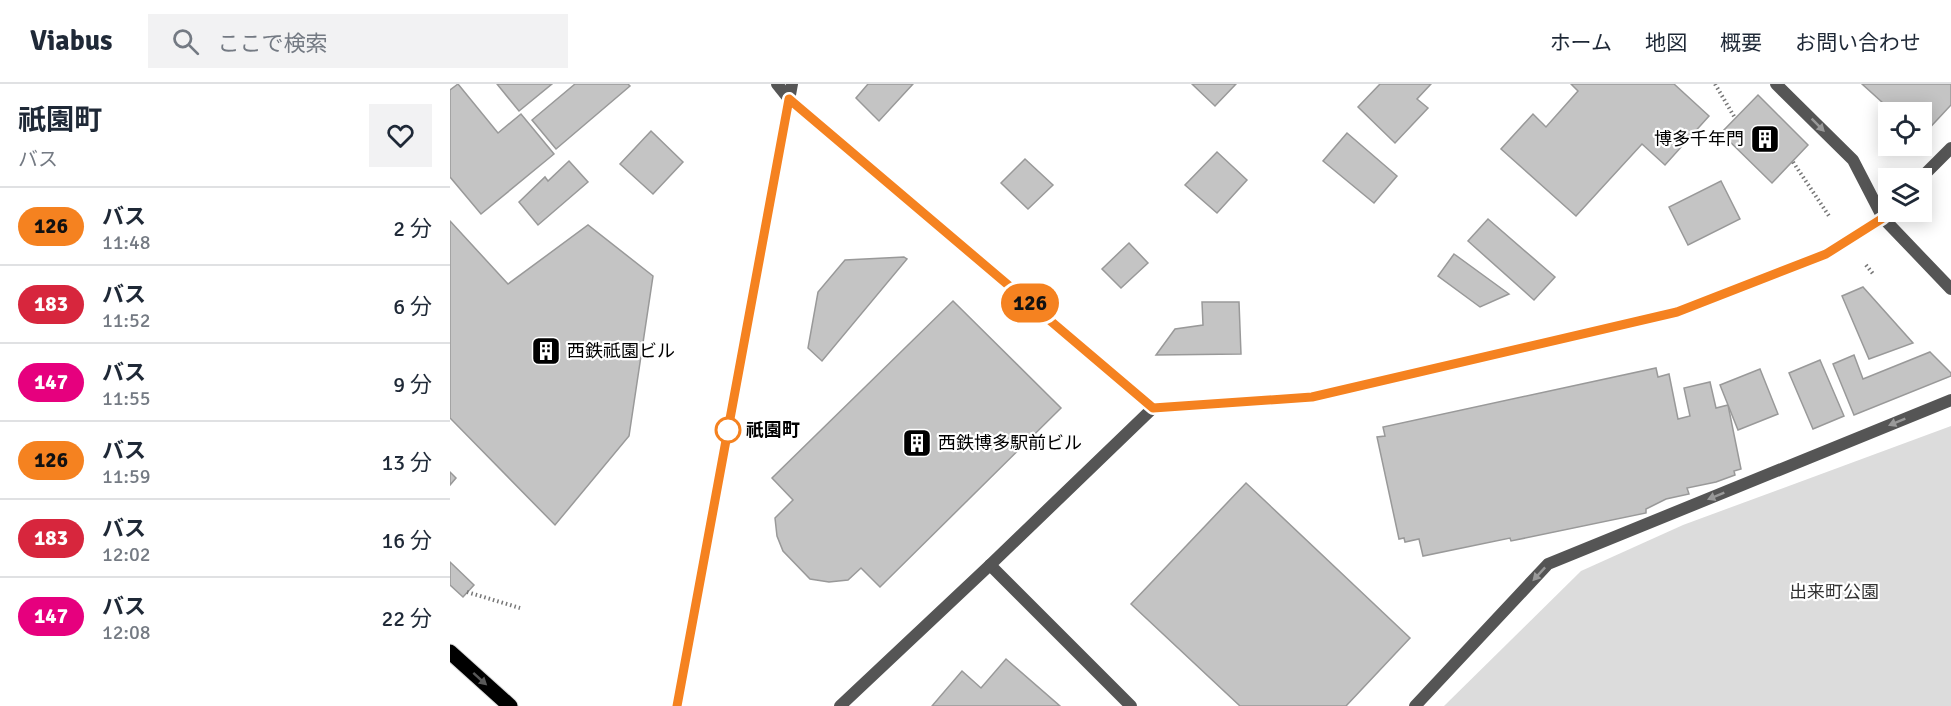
<!DOCTYPE html>
<html lang="ja">
<head>
<meta charset="utf-8">
<style>
	:root { --surface:#fff; --page:#f2f2f3; --text:#1f2937; --muted:#747a83; --line:#e0e1e3 }
	body { margin:0; font-family:Signika,"Noto Sans JP",sans-serif; background:var(--page); color:var(--text); height:100vh; display:flex; flex-direction:column; font-size:22px; white-space:nowrap }
	* { box-sizing:border-box; margin:0 }
	p { font-size:20px; color:var(--muted) }
	.icon { flex:none; width:33px; height:33px; fill:none; stroke:currentColor; stroke-width:2; stroke-linecap:round; stroke-linejoin:round }
	.map { position:relative; flex:1; overflow:hidden }
	.sheet { display:flex; flex-direction:column; background:var(--surface); width:450px }
	.sheet>* { flex:none }
	.badge { padding:0 12px; border-radius:20px; font-size:21px; line-height:39px }
	.tools { position:absolute; left:1428px; top:18px; display:grid; gap:12px }
	.tools a { display:grid; place-items:center; width:54px; height:54px; border-radius:0px; background:var(--surface); box-shadow:0 3px 15px #0003; font-size:30px }
	.map>.badge { position:absolute; translate:-50% -50%; box-shadow:0 0 0 3px #fff }
	.round { display:grid; place-items:center; flex:none; width:63px; height:63px; border-radius:0px; background:var(--page) }
	.overview { display:flex; align-items:center; justify-content:space-between; height:102px; padding:0 18px }
	h1 { font-size:28px; font-weight:700; line-height:45px }
	ul { padding:0; list-style:none }
	li { display:flex; align-items:center; gap:18px; height:78px; padding:0 18px; border-top:2px solid var(--line) }
	li div { flex:1 }
	li b { display:block; font-size:22px }
	li em { font-style:normal }
	li .badge { min-width:66px; font-weight:700; text-align:center }
	header { display:flex; align-items:center; gap:36px; box-sizing:border-box; height:84px; padding:0 30px; background:var(--surface); border-bottom:2px solid var(--line) }
	header strong { font-size:28px }
	nav { display:flex; gap:33px; margin-inline-start:auto; font-size:21px }
	.search { width:420px; height:54px; background:var(--page); display:flex; align-items:center; gap:15px; box-sizing:border-box; padding:0 21px; border-radius:0px; color:var(--muted); font-size:22px }
	main { display:flex; flex:1; min-height:0 }
	.map>svg:first-child { display:block }
</style>
</head>
<body>
<header>
<strong>Viabus</strong>
<div class="search"><svg class="icon" aria-label="search" viewBox="0 0 24 24"><circle cx="10" cy="10" r="6"/><path d="M15 15l6 6"/></svg>ここで検索</div>
<nav><a>ホーム</a><a>地図</a><a>概要</a><a>お問い合わせ</a></nav>
</header>
<main>
<section class="sheet">
<div class="overview"><div><h1>祇園町</h1><p>バス</p></div><a class="round"><svg class="icon" aria-label="heart" viewBox="0 0 24 24"><path d="M12 20l-8-8c-3-5 5-10 8-4 3-6 11-1 8 4z"/></svg></a></div>
<ul>
<li><span class="badge" style="background:#f58220;color:#111">126</span><div><b>バス</b><p>11:48</p></div><em>2 分</em></li>
<li><span class="badge" style="background:#d7263d;color:#fff">183</span><div><b>バス</b><p>11:52</p></div><em>6 分</em></li>
<li><span class="badge" style="background:#e6007e;color:#fff">147</span><div><b>バス</b><p>11:55</p></div><em>9 分</em></li>
<li><span class="badge" style="background:#f58220;color:#111">126</span><div><b>バス</b><p>11:59</p></div><em>13 分</em></li>
<li><span class="badge" style="background:#d7263d;color:#fff">183</span><div><b>バス</b><p>12:02</p></div><em>16 分</em></li>
<li><span class="badge" style="background:#e6007e;color:#fff">147</span><div><b>バス</b><p>12:08</p></div><em>22 分</em></li>
</ul>
</section>
<div class="map">
<svg width="1501" height="622" viewBox="0 0 1501 622">
	<rect width="100%" height="100%" fill="#fff"/>
	<path fill="#dcdcdc" d="M 1501,342 L 1501,622 L 994,622 L 1131,487 L 1233,441 Z"/>
	<g fill="#c4c4c4" stroke="#999" stroke-width="1.5">
		<path d="M 8,0 L 48,49 L 71,30 L 104,70 L 31,130 L 0,93 L 0,6 Z"/>
		<path d="M 47,0 L 102,0 L 69,27 Z"/>
		<path d="M 125,0 L 178,0 L 180,2 L 106,65 L 82,36 Z"/>
		<path d="M 418,0 L 463,0 L 429,37 L 406,14 Z"/>
		<path d="M 742,0 L 786,0 L 765,22 Z"/>
		<path d="M 930,0 L 981,0 L 967,15 L 978,24 L 945,59 L 908,23 Z"/>
		<path d="M 1121,0 L 1224,0 L 1259,32 L 1215,81 L 1192,60 L 1126,132 L 1051,65 L 1083,30 L 1096,43 L 1128,7 Z"/>
		<path d="M 1412,0 L 1501,0 L 1501,21 L 1472,52 L 1472,28 L 1443,28 Z"/>
		<path d="M 1308,11 L 1358,61 L 1322,99 L 1271,49 Z"/>
		<path d="M 201,47 L 233,78 L 203,110 L 170,80 Z"/>
		<path d="M 897,49 L 947,92 L 924,119 L 873,77 Z"/>
		<path d="M 767,68 L 797,96 L 767,129 L 735,101 Z"/>
		<path d="M 575,75 L 603,101 L 578,125 L 551,99 Z"/>
		<path d="M 119,77 L 138,98 L 88,141 L 69,118 L 95,93 L 98,97 Z"/>
		<path d="M 1271,97 L 1290,135 L 1238,161 L 1219,123 Z"/>
		<path d="M 1038,135 L 1105,193 L 1084,216 L 1018,157 Z"/>
		<path d="M 0,137 L 58,200 L 138,141 L 203,192 L 179,352 L 105,441 L 0,334 Z"/>
		<path d="M 679,159 L 698,179 L 671,204 L 652,185 Z"/>
		<path d="M 1004,170 L 1059,210 L 1030,223 L 988,192 Z"/>
		<path d="M 454,173 L 457,175 L 372,277 L 358,264 L 368,208 L 395,176 Z"/>
		<path d="M 1413,203 L 1463,259 L 1419,275 L 1392,212 Z"/>
		<path d="M 503,217 L 611,324 L 430,503 L 411,484 L 398,496 L 379,498 L 360,495 L 333,467 L 327,452 L 325,434 L 343,416 L 322,394 Z"/>
		<path d="M 752,218 L 789,218 L 791,270 L 706,271 L 725,245 L 753,241 Z"/>
		<path d="M 1480,268 L 1501,289 L 1501,292 L 1404,331 L 1383,280 L 1404,271 L 1413,295 Z"/>
		<path d="M 1370,276 L 1394,332 L 1363,345 L 1339,289 Z"/>
		<path d="M 1206,284 L 1208,293 L 1219,290 L 1228,335 L 1240,332 L 1234,304 L 1260,298 L 1266,324 L 1278,321 L 1291,385 L 1284,387 L 1285,391 L 1266,398 L 1237,404 L 1239,410 L 1216,415 L 1196,425 L 1196,429 L 1061,457 L 1060,454 L 973,472 L 969,455 L 955,458 L 954,454 L 949,455 L 927,353 L 935,352 L 933,343 Z"/>
		<path d="M 1310,285 L 1328,330 L 1288,346 L 1270,301 Z"/>
		<path d="M 0,388 L 6,394 L 0,401 Z"/>
		<path d="M 796,399 L 960,554 L 896,622 L 790,622 L 681,520 Z"/>
		<path d="M 0,478 L 24,501 L 13,513 L 0,501 Z"/>
		<path d="M 556,575 L 610,622 L 482,622 L 512,587 L 531,604 Z"/>
	</g>
	<g fill="none" stroke-linecap="round" stroke-linejoin="round">
		<g stroke="#dbdbdb" stroke-width="17">
			<path id="primary" d="M 0,568 L 60,622"/>
		</g>
		<g stroke="#777" stroke-width="4" stroke-dasharray="1.5 3" stroke-linecap="butt">
			<path d="M 1265,0 L 1285,34"/>
			<path d="M 1343,78 L 1379,132"/>
			<path d="M 1416,181 L 1424,191"/>
			<path d="M 17,508 L 70,524"/>
		</g>
		<g stroke="#555" stroke-width="12">
			<path d="M 327,0 L 339,15"/>
			<path d="M 540,481 L 681,622"/>
			<path d="M 965,622 L 1098,480 L 1501,316"/>
		</g>
		<g stroke="#555" stroke-width="12">
			<path d="M 1326,0 L 1403,76 L 1433,134 L 1501,205"/>
			<path d="M 339,15 L 703,324 L 863,313 L 1227,228 L 1376,170 L 1433,134 L 1439,128"/>
			<path d="M 1471,94 L 1501,64"/>
			<path d="M 227,622 L 342,0"/>
			<path d="M 390,622 L 540,481 L 703,324"/>
		</g>
		<use href="#primary" stroke="#000" stroke-width="15"/>
	</g>
	<defs><path id="oneway-solid" d="M-6-.8H1V-3.2L6.5 0L1 3.2V.8H-6Z" transform="scale(1.5)"/></defs>
	<g fill="#999">
		<use href="#oneway-solid" transform="translate(1368 41) rotate(45)"/>
		<use href="#oneway-solid" transform="translate(1447 338) rotate(158)"/>
		<use href="#oneway-solid" transform="translate(1266 412) rotate(158)"/>
		<use href="#oneway-solid" transform="translate(1089 490) rotate(133)"/>
	</g>
	<use fill="#595959" href="#oneway-solid" transform="translate(30 595) rotate(42)"/>
	<g fill="none" stroke-linecap="round" stroke-linejoin="round">
		<g stroke="#fff" stroke-width="14">
			<path id="line" d="M 227,622 L 339,15 L 703,324 L 862,313 L 1227,228 L 1376,170 L 1433,134 L 1440,128"/>
		</g>
		<use href="#line" stroke="#f58220" stroke-width="9"/>
	</g>
	<defs>
		<g id="building-square" transform="scale(1.5)"><rect x="-9" y="-9" width="18" height="18" rx="4" fill="#000" stroke="#fff"/><path d="M-4-6H4V6H1V3H-1V6H-4ZM-2.5-4.3h1.7v1.8h-1.7ZM.8-4.3h1.7v1.8H.8ZM-2.5-1h1.7V.8h-1.7ZM.8-1h1.7V.8H.8Z" fill="#fff"/></g>
	</defs>
	<g fill-rule="evenodd">
		<use href="#building-square" x="1315" y="55"/>
		<use href="#building-square" x="96" y="267"/>
		<use href="#building-square" x="467" y="359"/>
	</g>
	<circle fill="#fff" stroke="#f58220" stroke-width="3" cx="278" cy="346" r="12"/>
	<g text-anchor="middle" stroke-width="4.5" stroke-linejoin="round" paint-order="stroke">
		<g font-size="18" fill="#000" stroke="#fff" text-anchor="start">
			<text x="1294" y="61" text-anchor="end">博多千年門</text>
			<text x="117" y="273">西鉄祇園ビル</text>
			<text x="488" y="365">西鉄博多駅前ビル</text>
		</g>
		<g font-size="18" font-weight="bold" fill="#000" stroke="#fff" text-anchor="start">
			<text x="296" y="352">祇園町</text>
		</g>
		<g font-size="18" fill="#333" stroke="#fff">
			<text x="1384" y="514">出来町公園</text>
		</g>
	</g>
</svg>
<div class="tools">
<a><svg class="icon" aria-label="locate" viewBox="0 0 24 24"><circle cx="12" cy="12" r="6"/><path d="M12 2v4M12 18v4M2 12h4M18 12h4"/></svg></a>
<a><svg class="icon" aria-label="layers" viewBox="0 0 24 24"><path d="M12 4l9 5-9 5-9-5zM3 14l9 5 9-5"/></svg></a>
</div>
<b class="badge" style="left:580px;top:219px;background:#f58220;color:#111">126</b>
</div>
</main>
</body>
</html>
